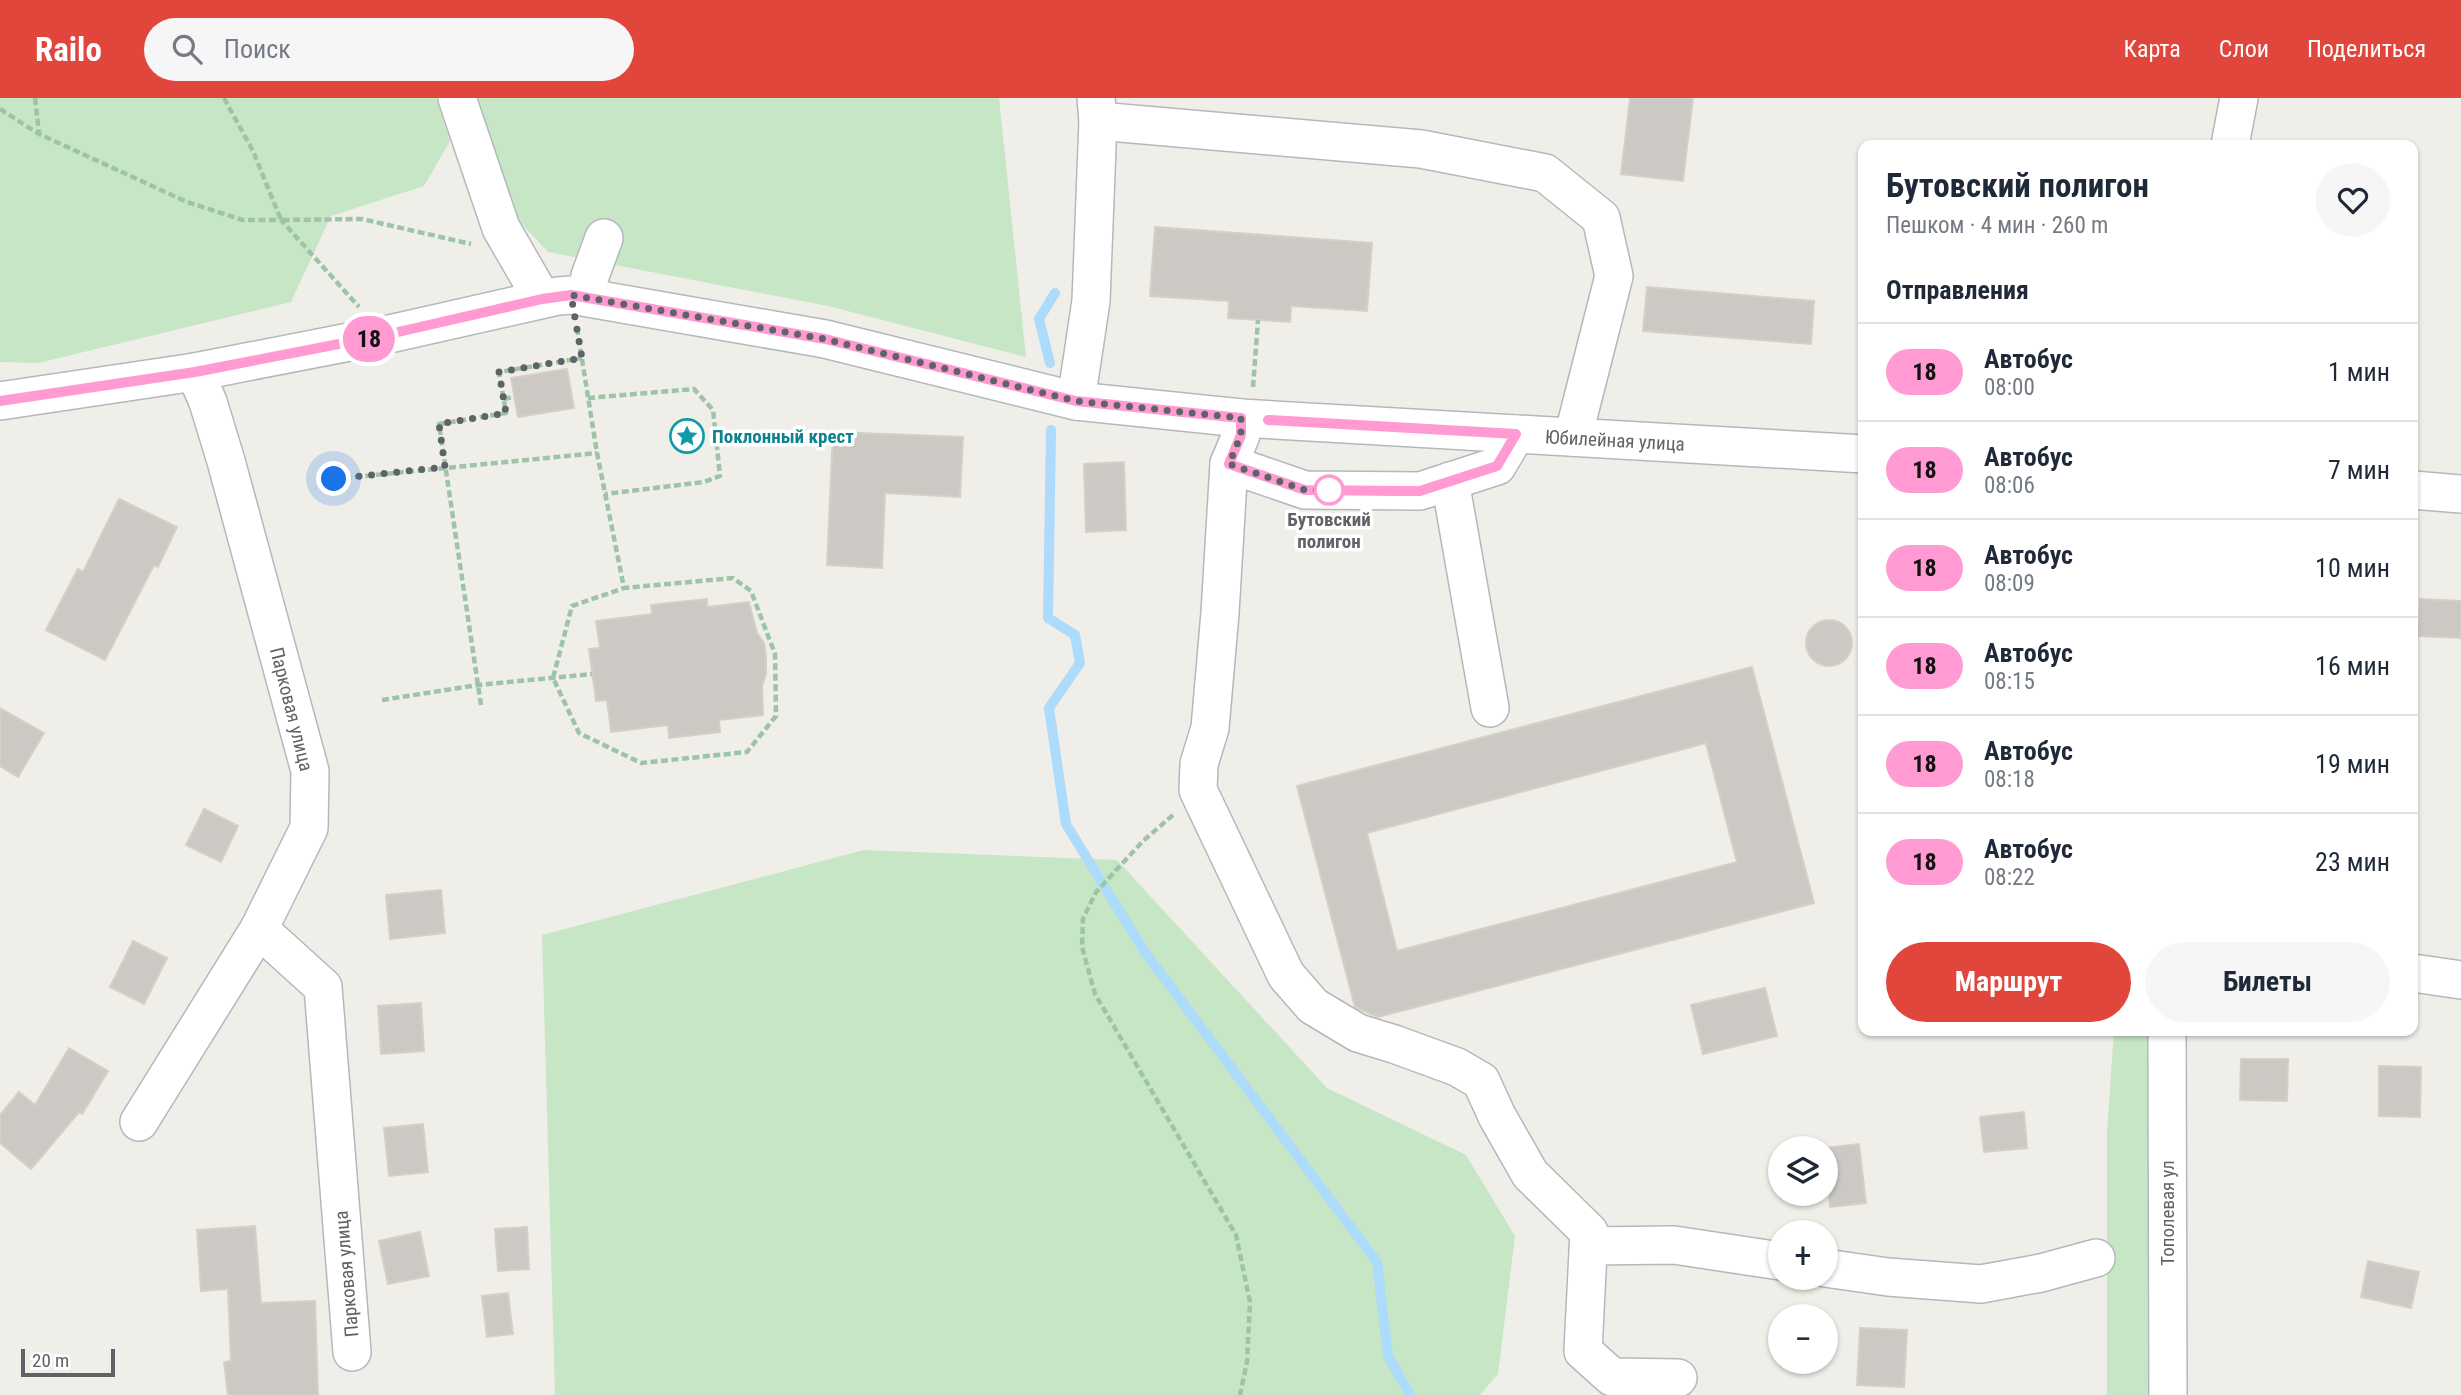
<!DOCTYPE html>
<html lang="ru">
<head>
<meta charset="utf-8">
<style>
	:root { --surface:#fff; --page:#f6f6f7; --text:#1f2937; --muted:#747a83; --line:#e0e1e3; --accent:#e1463d }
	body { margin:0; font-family:"Roboto Condensed",sans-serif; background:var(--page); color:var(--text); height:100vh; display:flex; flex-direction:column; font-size:26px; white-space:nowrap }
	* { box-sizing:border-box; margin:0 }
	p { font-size:23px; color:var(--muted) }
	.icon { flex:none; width:38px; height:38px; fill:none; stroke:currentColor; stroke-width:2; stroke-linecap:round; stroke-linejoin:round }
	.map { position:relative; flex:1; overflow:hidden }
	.panel { position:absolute; left:1858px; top:42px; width:560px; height:896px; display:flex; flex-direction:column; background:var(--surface); border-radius:14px; box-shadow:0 2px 5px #0004 }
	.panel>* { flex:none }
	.badge { padding:0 14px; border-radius:23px; font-size:24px; line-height:46px }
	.tools { position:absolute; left:1768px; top:1038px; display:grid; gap:14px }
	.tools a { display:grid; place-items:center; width:70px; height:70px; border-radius:50%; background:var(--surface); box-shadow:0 2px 5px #0004; font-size:35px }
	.scale { position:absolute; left:21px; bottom:18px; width:94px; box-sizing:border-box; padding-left:7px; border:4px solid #5f6367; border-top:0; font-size:19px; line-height:24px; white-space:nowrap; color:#5f6367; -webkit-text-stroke:5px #fff; paint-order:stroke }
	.you { position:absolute; width:35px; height:35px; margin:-18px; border:5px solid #fff; border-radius:50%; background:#1a73e8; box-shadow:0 0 0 10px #1a73e833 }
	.map>.badge { position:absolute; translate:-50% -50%; box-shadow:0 0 0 4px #fff }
	h2 { padding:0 28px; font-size:26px; line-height:63px }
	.round { display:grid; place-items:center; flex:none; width:74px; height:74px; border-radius:37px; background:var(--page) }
	.headline { display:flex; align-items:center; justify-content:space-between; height:119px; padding:0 28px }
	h1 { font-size:33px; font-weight:700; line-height:52px }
	.button { display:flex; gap:14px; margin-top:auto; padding:14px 28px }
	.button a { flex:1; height:80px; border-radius:42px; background:var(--accent); color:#fff; font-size:28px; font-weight:700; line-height:80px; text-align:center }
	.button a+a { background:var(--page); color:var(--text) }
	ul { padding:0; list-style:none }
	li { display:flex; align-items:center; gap:21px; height:98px; padding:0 28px; border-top:2px solid var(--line) }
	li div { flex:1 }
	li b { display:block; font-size:26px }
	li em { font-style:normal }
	li .badge { min-width:77px; font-weight:700; text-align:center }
	header { display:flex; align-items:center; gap:42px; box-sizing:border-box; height:98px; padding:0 35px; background:var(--accent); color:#fff }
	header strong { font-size:33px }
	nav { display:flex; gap:38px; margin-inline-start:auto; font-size:24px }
	.search { width:490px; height:63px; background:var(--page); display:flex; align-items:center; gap:18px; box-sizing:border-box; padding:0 24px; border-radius:38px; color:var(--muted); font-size:26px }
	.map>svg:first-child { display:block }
</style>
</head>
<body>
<header>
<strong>Railo</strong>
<div class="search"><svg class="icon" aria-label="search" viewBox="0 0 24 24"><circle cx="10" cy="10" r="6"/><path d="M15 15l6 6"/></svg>Поиск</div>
<nav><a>Карта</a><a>Слои</a><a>Поделиться</a></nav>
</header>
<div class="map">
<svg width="2461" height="1297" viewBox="0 0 2461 1297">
	<rect width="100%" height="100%" fill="#f0eee8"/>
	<g fill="#c7e6c6">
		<path d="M 0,0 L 436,0 L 450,43 L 424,88 L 331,118 L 291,204 L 38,265 L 0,264 Z"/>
		<path d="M 472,0 L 999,0 L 1026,259 L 828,208 L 548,154 L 509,112 Z"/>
		<path d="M 864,752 L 1117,762 L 1327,990 L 1466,1057 L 1515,1138 L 1498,1276 L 1480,1297 L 555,1297 L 542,837 Z"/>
		<path d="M 2114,933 L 2174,933 L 2168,1297 L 2107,1297 L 2107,1033 Z"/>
	</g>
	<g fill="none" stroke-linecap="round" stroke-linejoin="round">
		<g stroke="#addbfb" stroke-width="10">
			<path d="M 1050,265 L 1039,221 L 1055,195"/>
			<path d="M 1051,332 L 1048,520 L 1075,537 L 1080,565 L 1049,610 L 1066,726 L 1144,853 L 1377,1164 L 1388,1258 L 1410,1297"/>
		</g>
	</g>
	<g fill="#ccc9c4" stroke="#d5d0c6" stroke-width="2" fill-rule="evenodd">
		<path d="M 1630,0 L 1693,0 L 1683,83 L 1621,76 Z"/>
		<path d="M 1155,129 L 1372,145 L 1367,213 L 1291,208 L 1290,224 L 1228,220 L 1229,203 L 1150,198 Z"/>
		<path d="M 1647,189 L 1814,203 L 1811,246 L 1643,233 Z"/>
		<path d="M 567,271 L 574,310 L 518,319 L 511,280 Z"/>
		<path d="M 833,334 L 963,339 L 960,399 L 885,395 L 882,470 L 827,467 Z"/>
		<path d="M 1124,364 L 1126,432 L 1086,434 L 1084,366 Z"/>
		<path d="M 119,401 L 177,429 L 158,469 L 154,467 L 105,562 L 46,532 L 78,471 L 83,474 Z"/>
		<path d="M 707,501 L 707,509 L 749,504 L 757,535 L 764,545 L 766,559 L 766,577 L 762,588 L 763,617 L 719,622 L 720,634 L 669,640 L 668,627 L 611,634 L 607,602 L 596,603 L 589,551 L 600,550 L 596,523 L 652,516 L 651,507 Z"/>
		<path d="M 2420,501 L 2461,503 L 2461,540 L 2419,538 Z"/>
		<circle cx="1829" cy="545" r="23"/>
		<path d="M 1752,569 L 1814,805 L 1378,919 L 1355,909 L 1297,688 ZM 1706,645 L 1737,764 L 1397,853 L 1367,735 Z"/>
		<path d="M 0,610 L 44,635 L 18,679 L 0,668 Z"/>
		<path d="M 204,711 L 238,728 L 221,764 L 186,747 Z"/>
		<path d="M 441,792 L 445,835 L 390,841 L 386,797 Z"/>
		<path d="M 133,843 L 167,860 L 144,906 L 110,889 Z"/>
		<path d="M 1765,890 L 1777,938 L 1703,956 L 1691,907 Z"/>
		<path d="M 421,905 L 424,953 L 381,956 L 378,908 Z"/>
		<path d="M 69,950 L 108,973 L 82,1016 L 79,1014 L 31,1071 L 0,1045 L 0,1017 L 19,994 L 35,1007 Z"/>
		<path d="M 2241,961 L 2288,961 L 2287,1003 L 2240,1002 Z"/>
		<path d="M 2379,968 L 2421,969 L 2420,1019 L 2379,1018 Z"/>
		<path d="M 2024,1014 L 2027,1050 L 1984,1054 L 1980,1019 Z"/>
		<path d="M 423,1026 L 428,1074 L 389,1078 L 384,1030 Z"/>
		<path d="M 1859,1046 L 1866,1105 L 1830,1109 L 1825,1050 Z"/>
		<path d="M 255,1128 L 261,1205 L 315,1203 L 318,1297 L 228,1297 L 224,1264 L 231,1263 L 228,1191 L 201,1193 L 197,1132 Z"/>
		<path d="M 527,1129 L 529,1171 L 498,1173 L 495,1131 Z"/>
		<path d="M 420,1134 L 429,1178 L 388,1186 L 379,1143 Z"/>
		<path d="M 2368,1163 L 2419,1174 L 2411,1210 L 2361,1199 Z"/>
		<path d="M 508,1195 L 513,1236 L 487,1239 L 482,1198 Z"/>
		<path d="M 1860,1230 L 1907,1232 L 1904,1289 L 1857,1287 Z"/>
	</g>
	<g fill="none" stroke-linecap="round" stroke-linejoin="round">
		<g stroke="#b5b8bb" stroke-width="40">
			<g id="minor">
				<path d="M 457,0 L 501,130 L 542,201"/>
				<path d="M 1098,23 L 1421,51 L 1545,75 L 1601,120 L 1614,178 L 1573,339"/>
				<path d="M 2230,47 L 2239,0"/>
				<path d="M 586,199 L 590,178 L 604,140"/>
				<path d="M 195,274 L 208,304 L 226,363 L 310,673 L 309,730 L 259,831 L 323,889 L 352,1254"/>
				<path d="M 0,303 L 195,274 L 385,237 L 558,198 L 571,197 L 825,241 L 1076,303 L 1241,320 L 1864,356"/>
				<path d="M 1076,303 L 1091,203 L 1098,23 L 1096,0"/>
				<path d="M 1241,320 L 1241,337 L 1229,366 L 1220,515 L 1210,630 L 1199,666 L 1198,692 L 1286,877 L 1313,908 L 1358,935 L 1394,946 L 1457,969 L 1481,983 L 1497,1018 L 1530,1076 L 1589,1134 L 1583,1253 L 1612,1279 L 1678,1280"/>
				<path d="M 1229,366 L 1305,392 L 1420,393 L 1497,368 L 1516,336"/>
				<path d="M 1450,383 L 1490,610"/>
				<path d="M 2413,392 L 2461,396"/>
				<path d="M 2413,875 L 2461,882"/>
				<path d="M 2167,933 L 2168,1297"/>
				<path d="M 139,1024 L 259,831"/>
				<path d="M 1589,1148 L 1674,1147 L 1780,1163"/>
				<path d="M 1825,1170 L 1888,1179 L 1981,1186 L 2041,1175 L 2096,1160"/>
			</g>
		</g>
		<g stroke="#9ec4a8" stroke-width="4.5" stroke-dasharray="7 3.5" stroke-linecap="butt">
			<path d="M 35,0 L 39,35"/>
			<path d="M 224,0 L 253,53 L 281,122 L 362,121 L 471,146"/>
			<path d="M 0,11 L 39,36 L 187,104 L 243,122 L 281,122 L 359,209"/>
			<path d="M 577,230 L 597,355 L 624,490 L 733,480 L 751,493 L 775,556 L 776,618 L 747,654 L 641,665 L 579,635 L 553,580 L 572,508 L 624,490"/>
			<path d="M 1253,289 L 1258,222"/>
			<path d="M 588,300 L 694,291 L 713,312 L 720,378 L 704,384 L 605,396"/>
			<path d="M 504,301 L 514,299"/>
			<path d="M 334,381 L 597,355"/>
			<path d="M 382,602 L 478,587 L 592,576"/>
			<path d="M 481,607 L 439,326 L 506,315 L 499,274 L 582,260"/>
			<path d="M 1173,717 L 1143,743 L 1096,794 L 1083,821 L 1082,849 L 1095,896 L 1236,1137 L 1250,1204 L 1247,1264 L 1240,1297"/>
		</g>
		<use href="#minor" stroke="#fff" stroke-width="37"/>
	</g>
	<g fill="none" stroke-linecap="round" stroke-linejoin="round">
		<g stroke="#fff" stroke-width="16">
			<path id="line" d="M 0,303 L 195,274 L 385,237 L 542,201 L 571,197 L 825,241 L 1076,303 L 1241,320 L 1241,337 L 1229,366 L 1305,392 L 1397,393 L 1420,393 L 1497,368 L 1516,336 L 1268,322"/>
		</g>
		<use href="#line" stroke="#ff9ad2" stroke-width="10"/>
		<path stroke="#5f6367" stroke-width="7" stroke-dasharray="0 12.6" d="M 334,381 L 445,369 L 439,326 L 506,315 L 499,274 L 582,260 L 571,197 L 825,241 L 1076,303 L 1241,320 L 1241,337 L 1229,366 L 1305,392 L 1329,392"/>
	</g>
	<defs>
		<g id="sight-ring" transform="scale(1.75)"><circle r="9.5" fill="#fff" stroke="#0f9aa8" stroke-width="1.5"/><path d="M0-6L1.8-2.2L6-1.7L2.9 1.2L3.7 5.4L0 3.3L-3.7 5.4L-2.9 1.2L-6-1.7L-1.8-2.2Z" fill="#0f9aa8"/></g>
	</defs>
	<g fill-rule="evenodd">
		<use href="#sight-ring" x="687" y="338"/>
	</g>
	<circle fill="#fff" stroke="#ff9ad2" stroke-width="3.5" cx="1329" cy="392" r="14"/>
	<g text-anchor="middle" stroke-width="7" stroke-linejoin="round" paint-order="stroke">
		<g font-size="19" font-weight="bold" fill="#0d838f" stroke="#fff" text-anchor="start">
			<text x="712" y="345">Поклонный крест</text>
		</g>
		<g font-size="19" fill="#5f6367" stroke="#fff">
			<text transform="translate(1615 342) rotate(3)" y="7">Юбилейная улица</text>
			<text transform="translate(292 611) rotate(76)" y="7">Парковая улица</text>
			<text transform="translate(2167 1115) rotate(-90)" y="7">Тополевая ул</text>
			<text transform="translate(346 1176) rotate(-95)" y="7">Парковая улица</text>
		</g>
		<g font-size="19" font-weight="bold" fill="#5f6367" stroke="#fff">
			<text x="1329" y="428">Бутовский<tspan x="1329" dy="22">полигон</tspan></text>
		</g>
	</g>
</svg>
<div class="tools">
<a><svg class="icon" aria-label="layers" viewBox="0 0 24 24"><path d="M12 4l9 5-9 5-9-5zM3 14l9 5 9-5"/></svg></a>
<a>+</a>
<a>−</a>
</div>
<div class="scale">20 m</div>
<div class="you" style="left:334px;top:381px"></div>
<b class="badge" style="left:369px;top:241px;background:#ff9ad2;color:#111">18</b>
<section class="panel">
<div class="headline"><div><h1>Бутовский полигон</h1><p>Пешком · 4 мин · 260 m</p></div><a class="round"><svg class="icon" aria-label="heart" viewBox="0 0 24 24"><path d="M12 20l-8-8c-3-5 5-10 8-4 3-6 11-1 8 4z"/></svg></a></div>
<h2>Отправления</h2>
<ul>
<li><span class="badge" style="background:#ff9ad2;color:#111">18</span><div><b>Автобус</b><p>08:00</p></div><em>1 мин</em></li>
<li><span class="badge" style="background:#ff9ad2;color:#111">18</span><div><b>Автобус</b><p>08:06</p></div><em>7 мин</em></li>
<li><span class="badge" style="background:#ff9ad2;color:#111">18</span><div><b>Автобус</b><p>08:09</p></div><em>10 мин</em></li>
<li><span class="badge" style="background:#ff9ad2;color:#111">18</span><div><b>Автобус</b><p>08:15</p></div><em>16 мин</em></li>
<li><span class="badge" style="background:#ff9ad2;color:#111">18</span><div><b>Автобус</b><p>08:18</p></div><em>19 мин</em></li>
<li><span class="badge" style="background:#ff9ad2;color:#111">18</span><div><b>Автобус</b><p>08:22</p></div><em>23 мин</em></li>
</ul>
<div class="button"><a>Маршрут</a><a>Билеты</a></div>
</section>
</div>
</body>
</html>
